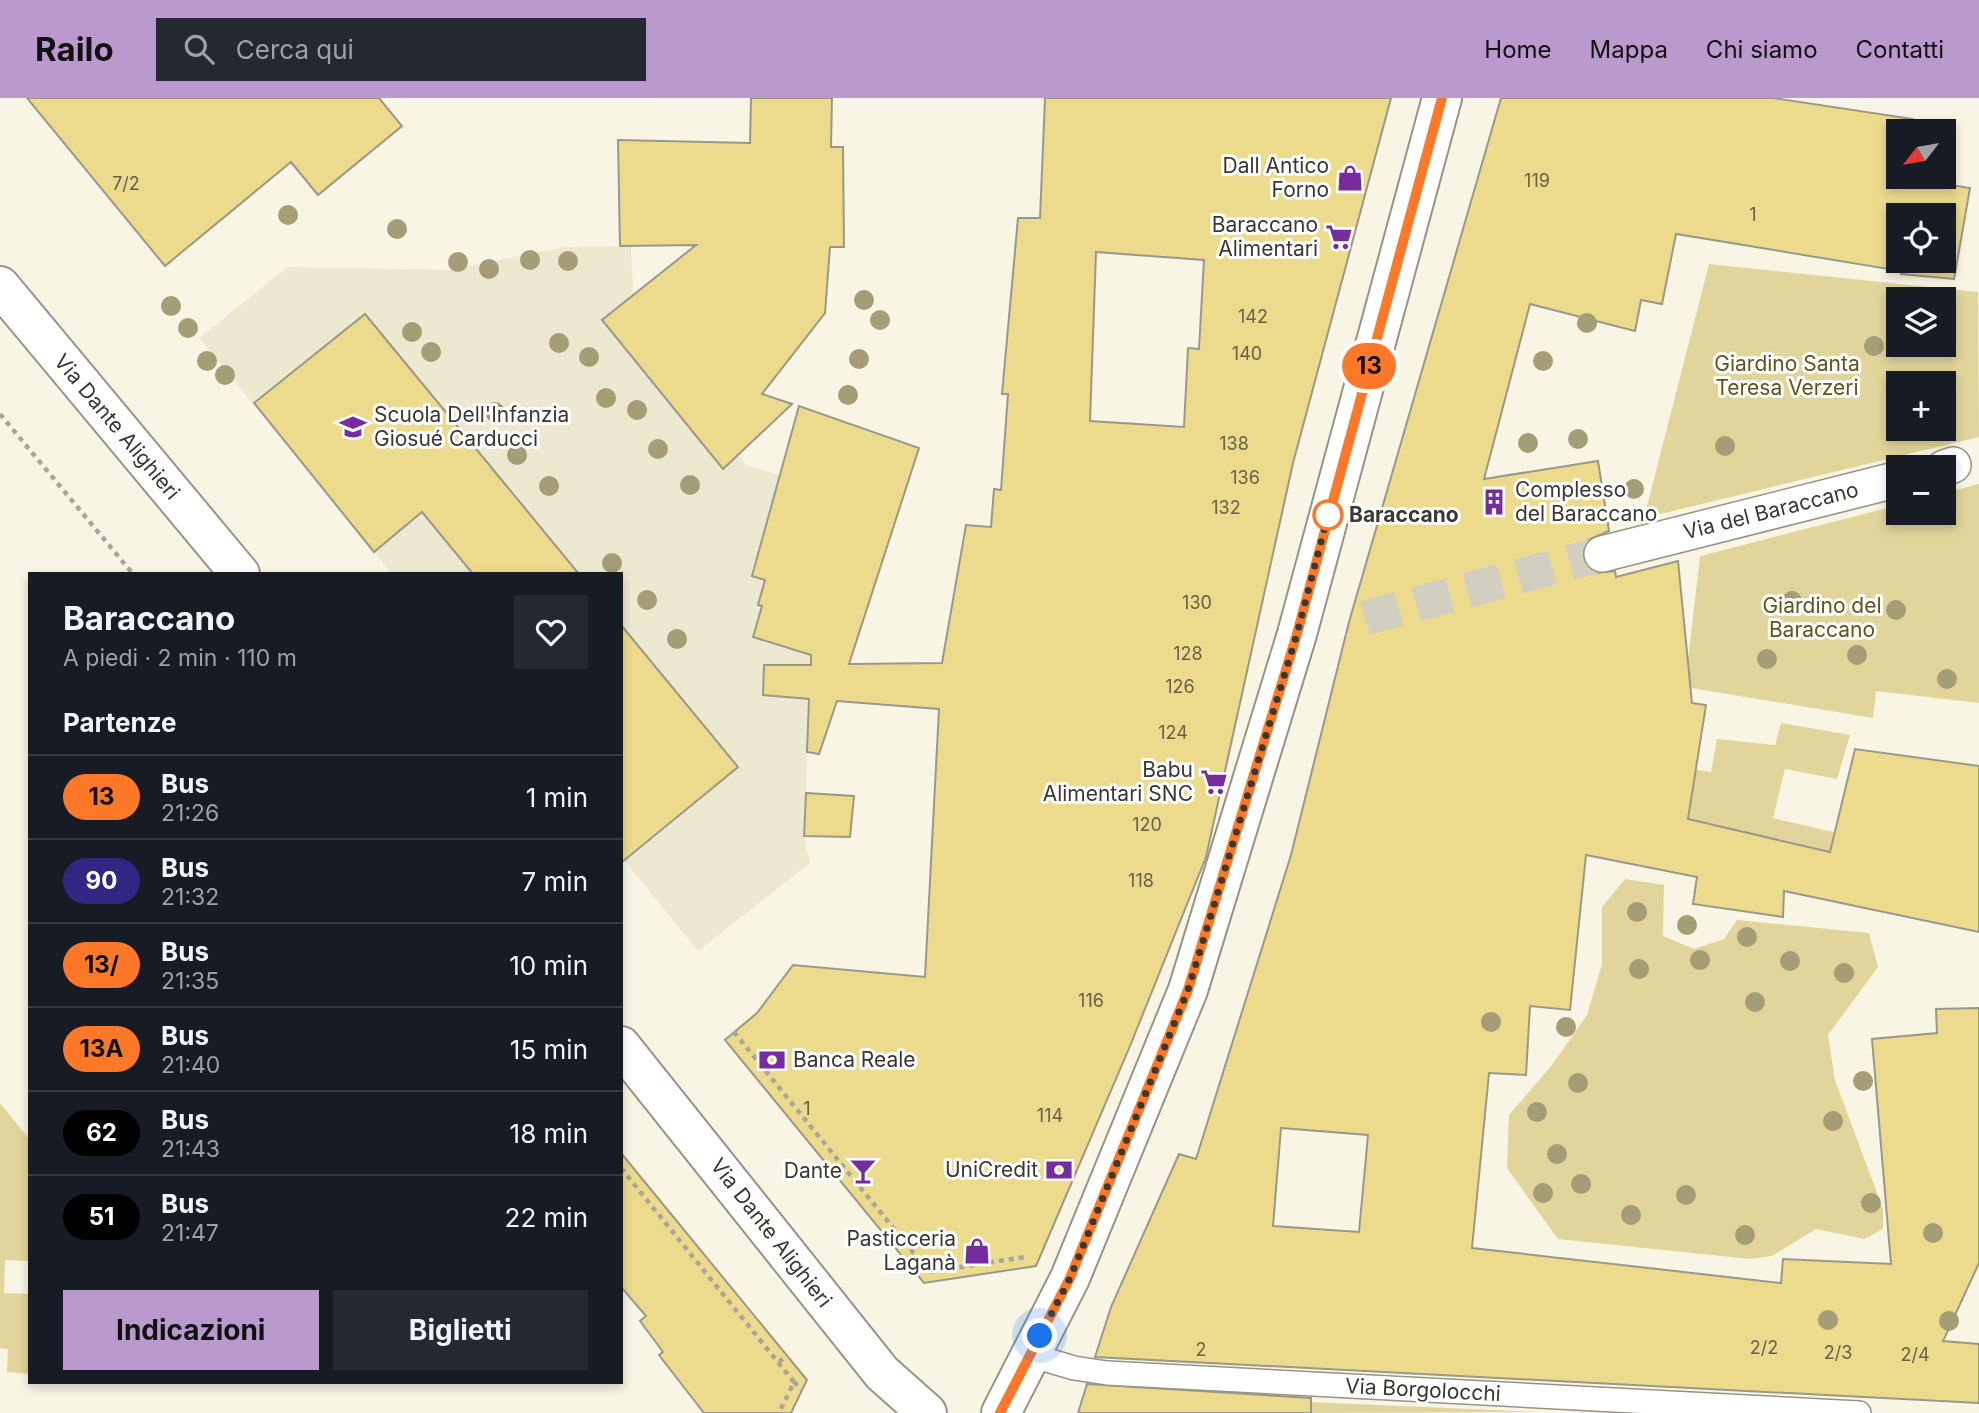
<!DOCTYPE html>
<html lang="it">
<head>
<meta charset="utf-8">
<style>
	:root { --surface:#171b24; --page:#242831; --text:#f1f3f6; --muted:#9ea1a6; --line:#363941; --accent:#ba99ce }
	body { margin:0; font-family:Inter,sans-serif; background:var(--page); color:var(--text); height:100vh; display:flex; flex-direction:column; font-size:26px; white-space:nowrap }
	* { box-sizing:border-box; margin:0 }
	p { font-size:23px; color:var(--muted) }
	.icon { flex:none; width:38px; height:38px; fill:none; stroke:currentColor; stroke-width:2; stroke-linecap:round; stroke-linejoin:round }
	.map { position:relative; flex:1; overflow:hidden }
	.sheet { position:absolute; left:28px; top:474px; width:595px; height:812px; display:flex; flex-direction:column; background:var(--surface); border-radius:0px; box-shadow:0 4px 10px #0003 }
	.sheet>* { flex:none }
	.badge { padding:0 14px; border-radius:23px; font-size:24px; line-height:46px }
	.needle { width:46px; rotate:239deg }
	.controls { position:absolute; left:1886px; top:21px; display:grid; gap:14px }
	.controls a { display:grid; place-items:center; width:70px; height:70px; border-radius:0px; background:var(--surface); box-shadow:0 4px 10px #0003; font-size:35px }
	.you { position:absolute; width:35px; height:35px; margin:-18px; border:5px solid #fff; border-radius:50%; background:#1a73e8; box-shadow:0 0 0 10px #1a73e833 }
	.map>.badge { position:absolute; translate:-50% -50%; box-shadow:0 0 0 4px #fff }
	h2 { padding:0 35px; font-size:26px; line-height:63px }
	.round { display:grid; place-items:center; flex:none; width:74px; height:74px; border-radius:0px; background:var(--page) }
	.summary { display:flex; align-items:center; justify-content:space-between; height:119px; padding:0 35px }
	h1 { font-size:33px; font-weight:700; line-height:52px }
	.cta { display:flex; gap:14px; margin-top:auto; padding:14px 35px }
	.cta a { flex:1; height:80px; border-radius:0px; background:var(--accent); color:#111; font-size:28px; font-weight:700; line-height:80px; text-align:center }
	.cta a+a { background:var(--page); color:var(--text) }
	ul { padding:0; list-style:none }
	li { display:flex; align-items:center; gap:21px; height:84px; padding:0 35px; border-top:2px solid var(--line) }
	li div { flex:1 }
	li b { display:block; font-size:26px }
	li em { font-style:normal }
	li .badge { min-width:77px; font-weight:700; text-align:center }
	header { display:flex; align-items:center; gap:42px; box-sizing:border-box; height:98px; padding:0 35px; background:var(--accent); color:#111 }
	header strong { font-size:33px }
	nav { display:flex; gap:38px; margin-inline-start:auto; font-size:24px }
	.search { width:490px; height:63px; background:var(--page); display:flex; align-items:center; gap:18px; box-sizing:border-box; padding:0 24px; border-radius:0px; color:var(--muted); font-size:26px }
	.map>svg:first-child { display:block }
</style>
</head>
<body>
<header>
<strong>Railo</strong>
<div class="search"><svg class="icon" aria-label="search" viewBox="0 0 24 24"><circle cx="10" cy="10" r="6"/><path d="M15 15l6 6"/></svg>Cerca qui</div>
<nav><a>Home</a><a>Mappa</a><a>Chi siamo</a><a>Contatti</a></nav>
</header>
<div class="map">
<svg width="1979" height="1315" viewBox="0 0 1979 1315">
	<rect width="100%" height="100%" fill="#f8f5e4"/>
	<path fill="#ede8d0" d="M 631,148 L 633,197 L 602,222 L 723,370 L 738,357 L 748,368 L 780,377 L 752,478 L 765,482 L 758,507 L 762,508 L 753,538 L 817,559 L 811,567 L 804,738 L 810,765 L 698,853 L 621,758 L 621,476 L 392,476 L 199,240 L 288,169 L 447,172 L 565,149 Z"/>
	<g fill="#e1d59b" fill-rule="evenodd">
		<path d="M 1709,166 L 1978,194 L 1979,339 L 1644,420 ZM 1944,201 L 1944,247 L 1899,247 L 1899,201 ZM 1944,285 L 1944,331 L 1899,331 L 1899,285 Z"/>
		<path d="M 1979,386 L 1979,605 L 1876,593 L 1873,620 L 1685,589 L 1700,458 L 1899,407 L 1899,415 L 1944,415 L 1944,395 Z"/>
		<path d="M 1781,625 L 1850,637 L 1837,681 L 1785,671 L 1773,720 L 1959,763 L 1953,782 L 1652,712 L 1656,666 L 1711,674 L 1717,641 L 1775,647 Z"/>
		<path d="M 1625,781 L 1664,787 L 1663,838 L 1694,851 L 1724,841 L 1737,822 L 1869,835 L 1878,869 L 1828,937 L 1835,982 L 1883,1111 L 1883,1131 L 1864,1141 L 1816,1131 L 1772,1158 L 1750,1161 L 1558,1141 L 1507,1070 L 1509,1017 L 1552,967 L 1587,917 L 1602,866 L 1602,809 Z"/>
		<path d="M 0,1005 L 30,1042 L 30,1163 L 5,1162 L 4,1195 L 30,1196 L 30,1276 L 7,1274 L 8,1251 L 0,1250 Z"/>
		<path d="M 1311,1304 L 1540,1314 L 1311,1315 Z"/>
	</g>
	<g fill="#ecdb8d" stroke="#9b9889" stroke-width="2" fill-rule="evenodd">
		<path d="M 27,0 L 379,0 L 402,28 L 318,97 L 291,64 L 165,168 Z"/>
		<path d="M 751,0 L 832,0 L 831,49 L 843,49 L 844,149 L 830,149 L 825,215 L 762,296 L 792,306 L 723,371 L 602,222 L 696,147 L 620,148 L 618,42 L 750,45 Z"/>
		<path d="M 1045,0 L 1391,0 L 1293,365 L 1206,759 L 1130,948 L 1036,1168 L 924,1185 L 725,942 L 757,915 L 793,867 L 925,879 L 939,611 L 837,603 L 819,656 L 807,654 L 809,601 L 763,597 L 764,567 L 811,567 L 811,557 L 753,539 L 762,508 L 758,507 L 765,482 L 752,478 L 799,308 L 919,350 L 849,566 L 942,565 L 966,427 L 991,429 L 994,391 L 1001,392 L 1008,296 L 1002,296 L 1018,120 L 1040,120 ZM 1096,154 L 1204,162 L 1199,251 L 1188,250 L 1184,329 L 1090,323 Z"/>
		<path d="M 1501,0 L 1773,0 L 1913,21 L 1911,33 L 1899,33 L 1899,79 L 1970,90 L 1954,181 L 1901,176 L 1901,173 L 1676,136 L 1662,206 L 1641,202 L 1635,233 L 1530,206 L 1484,381 L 1598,363 L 1609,433 L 1588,442 L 1582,460 L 1587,469 L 1597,475 L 1615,473 L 1616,479 L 1678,463 L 1692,605 L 1706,607 L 1688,721 L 1830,754 L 1855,651 L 1979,668 L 1979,834 L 1784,793 L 1783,819 L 1693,806 L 1697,779 L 1586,757 L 1570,912 L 1530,908 L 1526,977 L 1489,975 L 1472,1150 L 1781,1185 L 1783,1161 L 1891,1166 L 1872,941 L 1937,935 L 1936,911 L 1979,910 L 1979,1165 L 1943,1243 L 1979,1246 L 1979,1305 L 1095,1259 L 1111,1209 L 1179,1056 L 1196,1061 L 1291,757 L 1349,524 ZM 1899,117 L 1944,117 L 1944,163 L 1899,163 ZM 1281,1030 L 1368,1037 L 1359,1134 L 1273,1128 Z"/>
		<path d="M 365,216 L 579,476 L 473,476 L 422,414 L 374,454 L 254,305 Z"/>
		<path d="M 621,527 L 738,669 L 621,765 Z"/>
		<path d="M 806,695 L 854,698 L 850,739 L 804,738 Z"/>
		<path d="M 621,1055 L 807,1282 L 791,1315 L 704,1315 L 659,1257 L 663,1254 L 640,1223 L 646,1218 L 621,1189 Z"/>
		<path d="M 1087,1286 L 1311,1300 L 1311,1315 L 1078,1315 Z"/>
	</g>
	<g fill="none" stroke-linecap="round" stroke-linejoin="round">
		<path stroke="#d2cfc0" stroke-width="35" stroke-dasharray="35 18" stroke-linecap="butt" d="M 1365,520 L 1602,456"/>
		<g stroke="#979485" stroke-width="26">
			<path id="service" d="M 1030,1257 L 1074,1270 L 1107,1275 L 1859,1315"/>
		</g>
		<g stroke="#979485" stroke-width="38">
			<g id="pedestrian">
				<path d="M 1944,370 L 1953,367"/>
				<path d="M 1602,456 L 1899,381"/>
			</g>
		</g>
		<g stroke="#979485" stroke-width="42">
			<g id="tertiary">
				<path d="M 0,188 L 240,476"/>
				<path d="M 621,948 L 882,1275 L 927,1315"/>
				<path d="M 1001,1315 L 1070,1180 L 1188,892 L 1297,536 L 1442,0"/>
			</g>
		</g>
		<g stroke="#a8a699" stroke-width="4.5" stroke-dasharray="5 5" stroke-linecap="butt">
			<path d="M 0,316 L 133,476"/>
			<path d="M 734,934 L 929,1174 L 1025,1159"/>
			<path d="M 621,1070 L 794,1284 L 779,1315"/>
			<path d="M 905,1164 L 914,1157"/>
			<path d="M 779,1264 L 787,1257"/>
			<path d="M 794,1284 L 802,1292"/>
		</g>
		<use href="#service" stroke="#fff" stroke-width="23"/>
		<use href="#pedestrian" stroke="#fff" stroke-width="35"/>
		<use href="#tertiary" stroke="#fff" stroke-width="38"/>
	</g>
	<g fill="#a49d75">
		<circle cx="288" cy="117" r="10"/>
		<circle cx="397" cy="131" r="10"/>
		<circle cx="530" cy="162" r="10"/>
		<circle cx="568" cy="163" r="10"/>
		<circle cx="458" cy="164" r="10"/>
		<circle cx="489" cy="171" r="10"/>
		<circle cx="864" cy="202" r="10"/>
		<circle cx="171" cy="208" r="10"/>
		<circle cx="880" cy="222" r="10"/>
		<circle cx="1587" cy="225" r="10"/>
		<circle cx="188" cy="230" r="10"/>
		<circle cx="412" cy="234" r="10"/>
		<circle cx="559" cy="245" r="10"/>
		<circle cx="1874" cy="248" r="10"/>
		<circle cx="431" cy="254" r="10"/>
		<circle cx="589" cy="259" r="10"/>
		<circle cx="859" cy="261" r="10"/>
		<circle cx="207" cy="263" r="10"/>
		<circle cx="1543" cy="263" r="10"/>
		<circle cx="225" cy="277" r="10"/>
		<circle cx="848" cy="297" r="10"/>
		<circle cx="606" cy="300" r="10"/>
		<circle cx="637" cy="312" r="10"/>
		<circle cx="495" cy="314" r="10"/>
		<circle cx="1578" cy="341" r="10"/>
		<circle cx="1528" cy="345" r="10"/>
		<circle cx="1725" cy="348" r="10"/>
		<circle cx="658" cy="351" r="10"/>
		<circle cx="517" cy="357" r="10"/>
		<circle cx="690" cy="387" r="10"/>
		<circle cx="549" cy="388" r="10"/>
		<circle cx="1634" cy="391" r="10"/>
		<circle cx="612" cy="465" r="10"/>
		<circle cx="647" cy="502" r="10"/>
		<circle cx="1792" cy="503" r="10"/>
		<circle cx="1896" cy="512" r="10"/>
		<circle cx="677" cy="541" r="10"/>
		<circle cx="1857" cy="557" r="10"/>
		<circle cx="1767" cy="561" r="10"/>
		<circle cx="1947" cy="581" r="10"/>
		<circle cx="1637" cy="814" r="10"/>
		<circle cx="1687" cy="827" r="10"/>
		<circle cx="1747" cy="839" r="10"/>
		<circle cx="1700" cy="862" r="10"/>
		<circle cx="1790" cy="863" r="10"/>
		<circle cx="1639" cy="871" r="10"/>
		<circle cx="1844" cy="875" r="10"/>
		<circle cx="1755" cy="904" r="10"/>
		<circle cx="1491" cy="924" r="10"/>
		<circle cx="1566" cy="929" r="10"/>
		<circle cx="1863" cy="983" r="10"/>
		<circle cx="1578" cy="985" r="10"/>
		<circle cx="1537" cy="1014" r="10"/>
		<circle cx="1833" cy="1023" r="10"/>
		<circle cx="1557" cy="1056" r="10"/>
		<circle cx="1581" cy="1086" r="10"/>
		<circle cx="1543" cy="1095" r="10"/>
		<circle cx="1686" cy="1097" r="10"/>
		<circle cx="1871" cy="1105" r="10"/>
		<circle cx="1631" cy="1117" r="10"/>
		<circle cx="1933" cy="1135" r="10"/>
		<circle cx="1745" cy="1137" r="10"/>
		<circle cx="1828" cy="1222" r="10"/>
		<circle cx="1949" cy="1223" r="10"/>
	</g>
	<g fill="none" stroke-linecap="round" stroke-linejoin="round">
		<g stroke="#fff" stroke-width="16">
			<path id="line" d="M 1000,1315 L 1070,1180 L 1188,892 L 1297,536 L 1442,0"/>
		</g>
		<use href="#line" stroke="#ff7827" stroke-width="10"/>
		<path stroke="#3a3832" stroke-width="7" stroke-dasharray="0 12.6" d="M 1040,1238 L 1070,1180 L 1188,892 L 1297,536 L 1328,417"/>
	</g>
	<defs>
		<g id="shop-bare" transform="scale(2.1)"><path d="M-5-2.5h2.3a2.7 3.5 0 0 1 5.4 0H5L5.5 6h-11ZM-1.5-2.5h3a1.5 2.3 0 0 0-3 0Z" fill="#772c9e" stroke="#fff" stroke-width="2.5" paint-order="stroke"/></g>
		<g id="supermarket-bare" transform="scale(2.1)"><path d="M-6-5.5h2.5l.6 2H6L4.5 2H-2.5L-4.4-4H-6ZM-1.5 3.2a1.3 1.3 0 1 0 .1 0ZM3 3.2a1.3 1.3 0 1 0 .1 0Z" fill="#772c9e" stroke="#fff" stroke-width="2.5" paint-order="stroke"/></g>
		<g id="school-bare" transform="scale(2.1)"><path d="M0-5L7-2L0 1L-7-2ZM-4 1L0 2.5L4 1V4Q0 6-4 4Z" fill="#772c9e" stroke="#fff" stroke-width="2.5" paint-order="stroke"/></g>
		<g id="building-bare" transform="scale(2.1)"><path d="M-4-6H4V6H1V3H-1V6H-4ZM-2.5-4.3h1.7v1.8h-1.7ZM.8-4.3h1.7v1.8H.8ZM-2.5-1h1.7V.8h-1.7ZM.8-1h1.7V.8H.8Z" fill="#772c9e" stroke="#fff" stroke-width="2.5" paint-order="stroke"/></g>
		<g id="bank-bare" transform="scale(2.1)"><path d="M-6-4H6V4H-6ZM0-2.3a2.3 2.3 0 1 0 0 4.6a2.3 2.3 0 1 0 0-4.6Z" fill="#772c9e" stroke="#fff" stroke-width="2.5" paint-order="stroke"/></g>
		<g id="bar-bare" transform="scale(2.1)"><path d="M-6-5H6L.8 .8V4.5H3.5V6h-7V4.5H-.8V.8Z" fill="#772c9e" stroke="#fff" stroke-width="2.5" paint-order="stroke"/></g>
	</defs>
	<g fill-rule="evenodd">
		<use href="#shop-bare" x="1350" y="80"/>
		<use href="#supermarket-bare" x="1339" y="139"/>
		<use href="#school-bare" x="353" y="329"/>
		<use href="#building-bare" x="1494" y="404"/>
		<use href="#supermarket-bare" x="1214" y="684"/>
		<use href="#bank-bare" x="772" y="962"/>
		<use href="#bank-bare" x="1059" y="1072"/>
		<use href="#bar-bare" x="863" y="1073"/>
		<use href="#shop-bare" x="977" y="1153"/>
	</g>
	<circle fill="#fff" stroke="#ff7827" stroke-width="3.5" cx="1328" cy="417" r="14"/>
	<g text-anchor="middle" stroke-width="6" stroke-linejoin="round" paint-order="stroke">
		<g font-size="18" fill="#666149">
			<text x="1537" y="89">119</text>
			<text x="126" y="92">7/2</text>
			<text x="1753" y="123">1</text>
			<text x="1253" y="225">142</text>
			<text x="1247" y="262">140</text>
			<text x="1234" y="352">138</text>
			<text x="1245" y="386">136</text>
			<text x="1226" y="416">132</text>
			<text x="1197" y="511">130</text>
			<text x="1188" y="562">128</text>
			<text x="1180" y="595">126</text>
			<text x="1173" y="641">124</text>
			<text x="1147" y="733">120</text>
			<text x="1141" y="789">118</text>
			<text x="1091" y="909">116</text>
			<text x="807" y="1017">1</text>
			<text x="1050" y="1024">114</text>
			<text x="1764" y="1256">2/2</text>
			<text x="1201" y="1258">2</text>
			<text x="1838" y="1261">2/3</text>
			<text x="1915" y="1263">2/4</text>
		</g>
		<g font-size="21" fill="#3a3832" stroke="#fff" text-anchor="end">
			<text x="1329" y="75">Dall Antico<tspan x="1329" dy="24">Forno</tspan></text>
			<text x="1318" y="134">Baraccano<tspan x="1318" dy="24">Alimentari</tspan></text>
			<text x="374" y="324" text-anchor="start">Scuola Dell'Infanzia<tspan x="374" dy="24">Giosué Carducci</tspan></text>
			<text x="1515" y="399" text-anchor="start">Complesso<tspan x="1515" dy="24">del Baraccano</tspan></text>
			<text x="1193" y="679">Babu<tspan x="1193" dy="24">Alimentari SNC</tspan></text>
			<text x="793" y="969" text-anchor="start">Banca Reale</text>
			<text x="1038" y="1079">UniCredit</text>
			<text x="842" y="1080">Dante</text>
			<text x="956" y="1148">Pasticceria<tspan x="956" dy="24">Laganà</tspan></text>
		</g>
		<g font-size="21" fill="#60551a" stroke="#fff">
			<text x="1787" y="273">Giardino Santa<tspan x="1787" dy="24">Teresa Verzeri</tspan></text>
			<text x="1822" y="515">Giardino del<tspan x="1822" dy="24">Baraccano</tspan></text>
		</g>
		<g font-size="21" fill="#3a3832" stroke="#fff">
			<text transform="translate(117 329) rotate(50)" y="7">Via Dante Alighieri</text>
			<text transform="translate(1771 413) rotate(-14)" y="7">Via del Baraccano</text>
			<text transform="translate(771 1135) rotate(52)" y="7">Via Dante Alighieri</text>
			<text transform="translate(1423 1292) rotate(3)" y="7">Via Borgolocchi</text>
		</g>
		<g font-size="21" font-weight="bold" fill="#3a3832" stroke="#fff" text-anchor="start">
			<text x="1349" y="424">Baraccano</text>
		</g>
	</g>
</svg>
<div class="controls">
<a><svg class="needle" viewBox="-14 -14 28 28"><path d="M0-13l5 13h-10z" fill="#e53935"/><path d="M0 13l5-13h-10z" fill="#9ea1a6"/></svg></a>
<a><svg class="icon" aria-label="locate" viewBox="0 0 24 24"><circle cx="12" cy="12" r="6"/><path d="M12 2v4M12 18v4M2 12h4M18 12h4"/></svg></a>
<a><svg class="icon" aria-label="layers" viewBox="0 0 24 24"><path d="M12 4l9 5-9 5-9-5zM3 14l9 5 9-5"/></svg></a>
<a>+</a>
<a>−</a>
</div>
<div class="you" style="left:1040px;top:1238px"></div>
<b class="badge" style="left:1369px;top:268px;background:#ff7827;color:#111">13</b>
<section class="sheet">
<div class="summary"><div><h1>Baraccano</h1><p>A piedi · 2 min · 110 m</p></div><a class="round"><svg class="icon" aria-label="heart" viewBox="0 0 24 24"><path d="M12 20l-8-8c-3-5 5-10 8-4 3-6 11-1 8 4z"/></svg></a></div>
<h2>Partenze</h2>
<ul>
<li><span class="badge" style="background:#ff7827;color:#111">13</span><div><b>Bus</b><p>21:26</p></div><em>1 min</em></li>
<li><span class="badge" style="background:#312783;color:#fff">90</span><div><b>Bus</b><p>21:32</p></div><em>7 min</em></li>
<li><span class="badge" style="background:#ff7827;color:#111">13/</span><div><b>Bus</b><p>21:35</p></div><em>10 min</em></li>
<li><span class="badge" style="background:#ff7827;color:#111">13A</span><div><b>Bus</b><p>21:40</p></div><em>15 min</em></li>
<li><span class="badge" style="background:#000;color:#fff">62</span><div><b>Bus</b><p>21:43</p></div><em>18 min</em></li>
<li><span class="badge" style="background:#000;color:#fff">51</span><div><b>Bus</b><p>21:47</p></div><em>22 min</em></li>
</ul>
<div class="cta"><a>Indicazioni</a><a>Biglietti</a></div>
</section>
</div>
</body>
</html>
